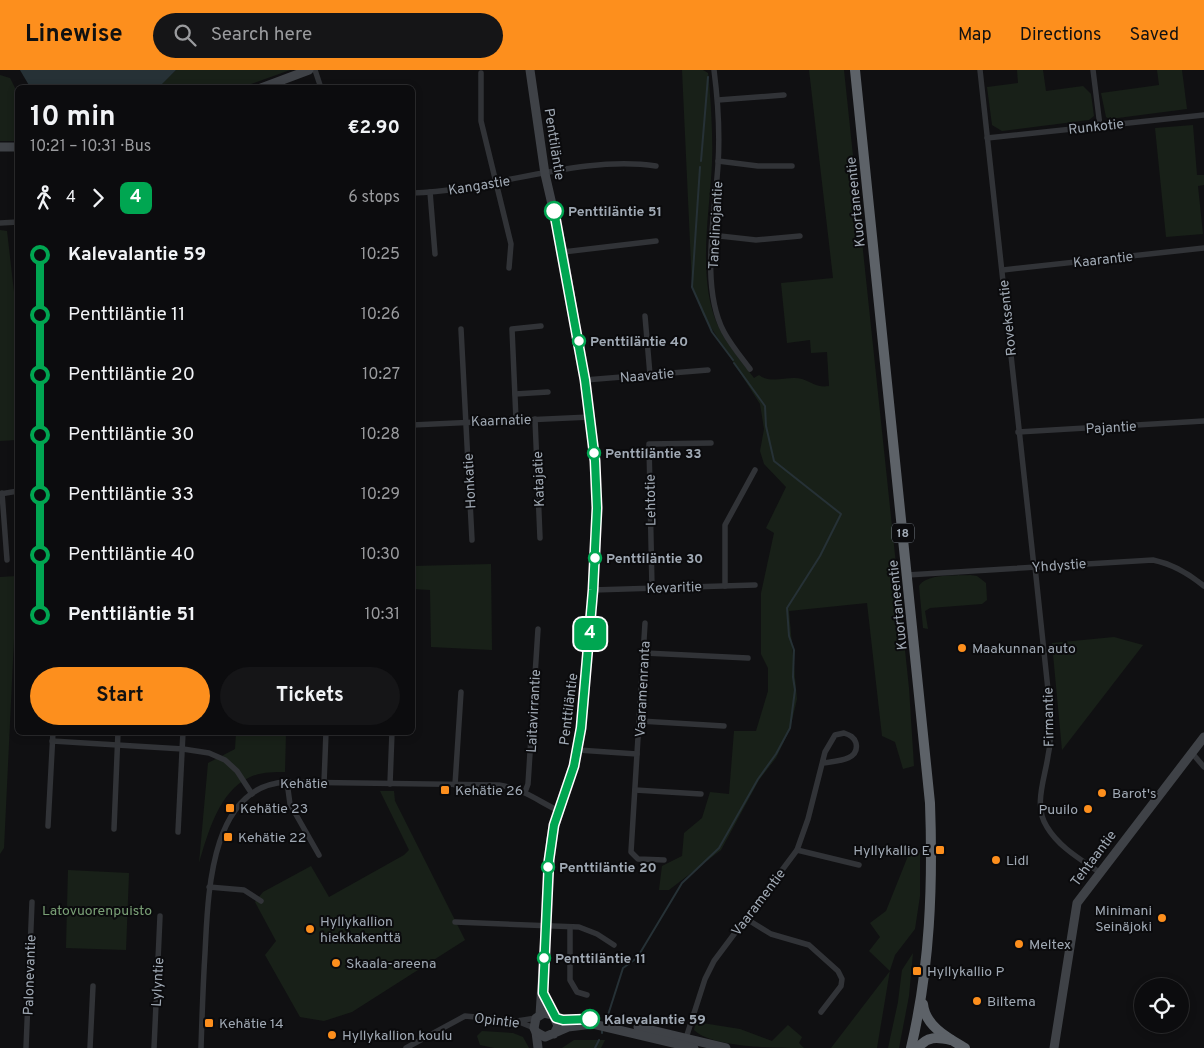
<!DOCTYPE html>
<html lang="en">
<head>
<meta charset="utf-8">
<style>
	:root { --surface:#0c0c0e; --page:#151517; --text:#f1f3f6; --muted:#9a9b9e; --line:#2c2c2e; --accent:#fd8f1d }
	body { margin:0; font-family:Overpass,sans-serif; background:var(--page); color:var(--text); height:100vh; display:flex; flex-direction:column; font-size:19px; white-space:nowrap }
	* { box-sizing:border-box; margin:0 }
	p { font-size:16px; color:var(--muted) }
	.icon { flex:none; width:28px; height:28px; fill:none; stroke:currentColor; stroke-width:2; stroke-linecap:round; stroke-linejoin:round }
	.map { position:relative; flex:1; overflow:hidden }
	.details { position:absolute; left:15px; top:15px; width:400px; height:650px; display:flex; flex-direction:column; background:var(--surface); border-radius:8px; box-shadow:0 2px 8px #0003,0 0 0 1px var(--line) }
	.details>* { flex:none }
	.badge { padding:0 10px; border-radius:8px; font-size:18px; line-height:32px }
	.fabs { position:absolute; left:1134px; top:908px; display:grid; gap:10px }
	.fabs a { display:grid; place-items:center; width:55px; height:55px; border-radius:50%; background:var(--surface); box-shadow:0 2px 8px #0003,0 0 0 1px var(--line); font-size:25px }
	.map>.badge { position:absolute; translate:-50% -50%; box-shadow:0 0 0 2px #fff }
	.legs { display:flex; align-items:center; gap:8px; height:55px; padding:0 15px; font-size:16px }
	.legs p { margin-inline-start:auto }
	.headline { display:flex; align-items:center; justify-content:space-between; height:85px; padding:0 15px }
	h1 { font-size:28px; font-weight:700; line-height:38px }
	.cta { display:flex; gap:10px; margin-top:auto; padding:10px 15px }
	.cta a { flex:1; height:58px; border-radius:30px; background:var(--accent); color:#111; font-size:20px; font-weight:700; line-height:58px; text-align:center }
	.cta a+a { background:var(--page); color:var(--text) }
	ul { padding:0 15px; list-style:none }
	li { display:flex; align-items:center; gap:18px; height:60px; font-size:19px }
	li i { display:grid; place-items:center; width:8px; height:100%; margin:0 6px; background:currentColor }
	li i::after { content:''; width:12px; height:12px; margin:-6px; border:4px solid; border-radius:50%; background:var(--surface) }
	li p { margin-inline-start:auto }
	li:first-child i { background:linear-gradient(#0000 50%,currentColor 0) }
	li:last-child i { background:linear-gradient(currentColor 50%,#0000 0) }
	header { display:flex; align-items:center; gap:30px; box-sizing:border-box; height:70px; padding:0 25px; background:var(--accent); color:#111 }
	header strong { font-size:24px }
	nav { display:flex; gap:28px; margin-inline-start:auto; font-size:18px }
	.search { width:350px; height:45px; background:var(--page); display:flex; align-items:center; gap:12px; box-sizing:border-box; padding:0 18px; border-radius:28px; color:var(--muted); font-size:19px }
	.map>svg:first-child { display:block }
</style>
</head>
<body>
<header>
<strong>Linewise</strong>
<div class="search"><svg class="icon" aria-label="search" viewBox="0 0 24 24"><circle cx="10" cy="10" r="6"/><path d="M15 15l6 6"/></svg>Search here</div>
<nav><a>Map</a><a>Directions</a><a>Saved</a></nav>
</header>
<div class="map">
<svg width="1204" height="978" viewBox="0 0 1204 978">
	<rect width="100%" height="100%" fill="#101012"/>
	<g fill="#182018">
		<path d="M 176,0 L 290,0 L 243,17 L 158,17 Z"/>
		<path d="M 682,0 L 703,0 L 708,3 L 709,11 C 711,38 713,65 712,92 C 710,143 696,210 719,258 C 728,276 742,292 754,308 L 759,305 C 772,315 788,305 802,309 C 813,313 818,318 829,316 L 827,282 L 811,283 L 810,270 L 787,273 L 781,213 L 833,208 L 809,0 L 844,0 L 909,618 L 914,696 L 903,699 L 895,672 L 882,666 L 867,533 L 789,541 L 797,629 L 790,659 L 776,688 L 759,710 L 721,780 L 669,820 L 659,820 L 662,796 L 682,786 L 684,763 L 702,748 L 710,722 L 729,724 L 734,661 L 756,661 L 768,621 L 768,598 L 761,584 L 761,523 L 774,463 L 766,458 L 786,417 L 764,394 L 760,381 L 764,359 L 760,334 L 703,245 L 692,215 Z"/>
		<path d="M 1017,0 L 1043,0 L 1046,21 L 1083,16 L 1091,24 L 1094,46 L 1089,50 L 1002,61 L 992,55 L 987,17 L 1018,13 Z"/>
		<path d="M 1157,0 L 1182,0 L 1187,39 L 1110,49 L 1106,47 L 1101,23 L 1159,15 Z"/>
		<path d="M 0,5 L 10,8 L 17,22 L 17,71 L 0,71 Z"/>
		<path d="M 1193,55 L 1197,105 L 1204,105 L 1204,115 L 1198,116 L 1203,164 L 1166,167 L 1155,58 Z"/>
		<path d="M 0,160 L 7,161 L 18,257 L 17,370 L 0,371 Z"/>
		<path d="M 491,494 L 492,580 L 431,577 L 430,520 L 413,519 L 413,496 Z"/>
		<path d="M 970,505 L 977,506 L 986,513 L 987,530 L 982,534 L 930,538 L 925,541 L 928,559 L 923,558 L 919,516 C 927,503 956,506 970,505 Z"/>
		<path d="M 17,506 L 4,778 L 0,784 L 0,507 Z"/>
		<path d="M 1114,567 L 1143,575 L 1062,680 L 1052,573 Z"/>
		<path d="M 236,663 L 286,663 L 285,702 C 274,702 261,702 250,707 C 219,721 208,763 199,793 L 208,693 L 235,679 Z"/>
		<path d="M 380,721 L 394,721 L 395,731 L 465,870 L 352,942 L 324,951 L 300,947 L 265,885 L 276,871 L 255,832 L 263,822 L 311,796 L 329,827 L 404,785 L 409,780 Z"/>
		<path d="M 920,782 L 920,826 L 915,859 L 895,885 L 890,900 L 877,978 L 831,978 L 890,901 L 869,881 L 880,867 L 870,853 L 886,841 L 908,786 Z"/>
		<path d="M 68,800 L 129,803 L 126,880 L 66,878 Z"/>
		<path d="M 913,883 L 909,926 L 899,978 L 888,978 L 898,932 L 902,900 Z"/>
		<path d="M 696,952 L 740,959 L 772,971 L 788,955 L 802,967 L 799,973 L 804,978 C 777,978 712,978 694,960 Z"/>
		<path d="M 482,961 L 513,963 L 523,967 L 529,978 L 494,978 L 480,975 L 477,966 Z"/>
		<path d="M 574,970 L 605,970 L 601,978 L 562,978 Z"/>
	</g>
	<path fill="#263136" d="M 20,0 L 176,0 L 158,18 L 30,17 Z"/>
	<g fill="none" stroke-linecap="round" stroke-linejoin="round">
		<g stroke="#263136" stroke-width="2">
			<path d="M 701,91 L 708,7"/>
			<path d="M 700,97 L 692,217 L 712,262 L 733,290"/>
			<path d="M 608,945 L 623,898 L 637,888 L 682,813 L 719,778 L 758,709 L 776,684 L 790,658 L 795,620 L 793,607 L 794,580 L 789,566 L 787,538 L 820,486 L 841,444 L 774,391 L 766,356 L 765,336 L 734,293"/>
			<path d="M 602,963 L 602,961"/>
			<path d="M 595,978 L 599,970"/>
		</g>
		<g stroke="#313337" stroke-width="5.5">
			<path d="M 315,0 L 321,18"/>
			<path d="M 714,0 C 718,31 720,64 718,95 C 715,144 700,217 724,262 C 731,275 741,287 750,299"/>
			<path d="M 980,0 L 1034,497"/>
			<path d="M 1093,0 L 1100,56"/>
			<path d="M 481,3 L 481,51 L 511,174 L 509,198"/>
			<path d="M 718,30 L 784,25"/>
			<path d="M 987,68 L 1204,45"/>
			<path d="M 718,91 L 758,96 L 792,96"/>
			<path d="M 430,122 L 435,184"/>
			<path d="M 412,123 C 491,121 581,84 656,96"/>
			<path d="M 0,153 L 18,152"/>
			<path d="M 711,165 L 756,170 L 800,166"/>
			<path d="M 563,182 L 656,171"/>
			<path d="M 1003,200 L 1204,178"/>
			<path d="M 645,246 L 650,305"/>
			<path d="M 461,259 L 472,470"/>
			<path d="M 585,310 L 708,300"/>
			<path d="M 515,324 L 548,322"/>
			<path d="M 535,349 L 540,468"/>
			<path d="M 516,350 L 512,259 L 541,256"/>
			<path d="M 412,355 L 590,347"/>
			<path d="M 1018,362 L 1204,351"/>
			<path d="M 2,423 L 7,490"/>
			<path d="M 0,424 L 18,421"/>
			<path d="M 1035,497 L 1051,648 C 1051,661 1051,673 1048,686 C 1045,708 1033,736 1047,757 C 1059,777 1080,789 1099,802"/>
			<path d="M 907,505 L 1153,490 C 1173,494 1188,503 1204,516"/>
			<path d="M 725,516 L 725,455 L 755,400"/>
			<path d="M 652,518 L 649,374 L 711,373"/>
			<path d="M 593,520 L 755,515"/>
			<path d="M 645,553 L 631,782 L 638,789 L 664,790"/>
			<path d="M 645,583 L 748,588"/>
			<path d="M 640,651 L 724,656"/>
			<path d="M 52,671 L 183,679 L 209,683 L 225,690 L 237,701 L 252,724"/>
			<path d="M 578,680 L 637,684"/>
			<path d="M 1192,683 L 1204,697"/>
			<path d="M 287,712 L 290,734 L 319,785"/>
			<path d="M 324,713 L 326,662"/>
			<path d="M 390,714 L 392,662"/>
			<path d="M 455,715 L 461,622"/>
			<path d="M 635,720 L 701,724"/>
			<path d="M 525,722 L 528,714 L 538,559"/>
			<path d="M 48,756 L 53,662"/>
			<path d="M 114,759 L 118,662"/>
			<path d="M 178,762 L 183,662"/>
			<path d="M 797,780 L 859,795"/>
			<path d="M 209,817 L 244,820 L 261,831"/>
			<path d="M 745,848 L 771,864 L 809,875 L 838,901 L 842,909 L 841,916 L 821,942"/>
			<path d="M 455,852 L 579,857 L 597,864 L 614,875"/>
			<path d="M 570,857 L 570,910 L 577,922 L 587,925"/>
			<path d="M 517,951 L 536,948"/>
			<path d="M 686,968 L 705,909 L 714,891 L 797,780 L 808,749 L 825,682 L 835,665 L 844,663 C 850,665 854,667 856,673 C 860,691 835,691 823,693"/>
			<path d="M 26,978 L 32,832"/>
			<path d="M 90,978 L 93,916"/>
			<path d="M 154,978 L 160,846"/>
			<path d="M 201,978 C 202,946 203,915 205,883 C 208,827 209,715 287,712 L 499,715 C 522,718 538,731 559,741"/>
			<path d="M 406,978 L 465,946 L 517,951 L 534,958"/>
		</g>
		<g stroke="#3f4247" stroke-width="9">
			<path d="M 530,0 L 545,104 L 563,182 L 585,310 L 595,391 L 597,438 L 596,480 L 584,633 L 578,680 L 551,769 L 540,945"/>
			<path d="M 261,18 L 309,0"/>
			<path d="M 0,77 L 18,77"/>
			<path d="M 638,957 L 726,978"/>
			<path d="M 536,962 L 538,978"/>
			<path d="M 554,964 L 558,956 L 553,945 L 544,943 L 536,948 L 534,958 L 536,962 L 545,967 L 568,957 L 593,954 L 694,978"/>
			<path d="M 1054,978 L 1077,833 L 1204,667"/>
		</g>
		<g stroke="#5d6268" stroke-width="10">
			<path d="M 855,0 L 930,733 C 933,816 930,897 911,978"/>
			<path d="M 923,934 C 925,956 948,968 965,978"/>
			<path d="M 918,978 C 927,966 937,967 951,970"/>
		</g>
	</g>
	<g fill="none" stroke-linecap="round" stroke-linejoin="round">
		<g stroke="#fff" stroke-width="11">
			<path id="line-1" d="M 554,141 L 585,310 L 595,391 L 597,438 L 593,520 L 581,658 L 574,696 L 554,755 L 549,790 L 543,923 L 556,948 L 563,950 L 590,949"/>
		</g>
		<use href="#line-1" stroke="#00a651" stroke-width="8"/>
	</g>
	<g fill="#fff" stroke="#00a651" stroke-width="2.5">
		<circle cx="554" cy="141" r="9"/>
		<circle cx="579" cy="271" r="6"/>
		<circle cx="594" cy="383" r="6"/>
		<circle cx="595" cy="488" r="6"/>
		<circle cx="548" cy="797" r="6"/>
		<circle cx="544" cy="888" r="6"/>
		<circle cx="590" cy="949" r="9"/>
	</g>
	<g fill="#fd8f1d" stroke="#0b0b0d" stroke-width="2">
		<circle cx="962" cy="578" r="5"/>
		<rect x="440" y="715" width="10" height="10" rx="2.5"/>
		<circle cx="1102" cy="723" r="5"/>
		<rect x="225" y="733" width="10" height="10" rx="2.5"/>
		<circle cx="1088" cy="739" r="5"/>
		<rect x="223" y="762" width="10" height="10" rx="2.5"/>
		<rect x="935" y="775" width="10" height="10" rx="2.5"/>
		<circle cx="996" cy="790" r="5"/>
		<circle cx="1162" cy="848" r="5"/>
		<circle cx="310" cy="859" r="5"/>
		<circle cx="1019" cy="874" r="5"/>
		<circle cx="336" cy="893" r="5"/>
		<rect x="912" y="896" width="10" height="10" rx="2.5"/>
		<circle cx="977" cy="931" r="5"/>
		<rect x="204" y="948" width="10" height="10" rx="2.5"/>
		<circle cx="332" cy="965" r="5"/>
	</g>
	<g text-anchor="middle" stroke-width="4" stroke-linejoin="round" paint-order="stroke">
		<rect fill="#0b0b0d" stroke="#737a82" stroke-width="1" x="892" y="453.5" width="22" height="19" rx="4"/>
		<g font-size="12" font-weight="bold" fill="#a0a9b4">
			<text x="903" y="467">18</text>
		</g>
		<g font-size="14" fill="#a0a9b4" stroke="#0b0b0d">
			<text transform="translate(1096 56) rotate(-6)" y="5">Runkotie</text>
			<text transform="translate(555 74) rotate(81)" y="5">Penttiläntie</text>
			<text transform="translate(479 115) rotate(-9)" y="5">Kangastie</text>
			<text transform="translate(855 132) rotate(-96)" y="5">Kuortaneentie</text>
			<text transform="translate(715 155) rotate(-87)" y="5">Tanelinojantie</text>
			<text transform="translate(1103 189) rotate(-6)" y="5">Kaarantie</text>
			<text transform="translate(1007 248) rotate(-96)" y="5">Roveksentie</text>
			<text transform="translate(647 305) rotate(-5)" y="5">Naavatie</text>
			<text transform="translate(501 350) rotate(-2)" y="5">Kaarnatie</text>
			<text transform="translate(1111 357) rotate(-3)" y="5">Pajantie</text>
			<text transform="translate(538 409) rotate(-92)" y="5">Katajatie</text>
			<text transform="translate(469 411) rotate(-93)" y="5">Honkatie</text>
			<text transform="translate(650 430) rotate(-91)" y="5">Lehtotie</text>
			<text transform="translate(1059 495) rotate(-4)" y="5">Yhdystie</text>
			<text transform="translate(674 517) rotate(-2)" y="5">Kevaritie</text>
			<text transform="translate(897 535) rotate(-96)" y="5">Kuortaneentie</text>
			<text transform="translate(642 619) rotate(-87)" y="5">Vaaramenranta</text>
			<text transform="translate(568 639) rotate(-83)" y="5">Penttiläntie</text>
			<text transform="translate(533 641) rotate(-87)" y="5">Laitavirrantie</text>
			<text transform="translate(1048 647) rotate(-91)" y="5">Firmantie</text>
			<text x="304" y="718">Kehätie</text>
			<text transform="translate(1093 788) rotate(-53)" y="5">Tehtaantie</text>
			<text transform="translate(758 832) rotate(-53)" y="5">Vaaramentie</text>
			<text transform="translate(29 905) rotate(-88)" y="5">Palonevantie</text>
			<text transform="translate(157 912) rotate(-87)" y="5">Lylyntie</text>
			<text transform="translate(497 950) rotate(7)" y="5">Opintie</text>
		</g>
		<g font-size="14" font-weight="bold" fill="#a0a9b4" stroke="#0b0b0d" text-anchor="start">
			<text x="568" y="146">Penttiläntie 51</text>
			<text x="590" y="276">Penttiläntie 40</text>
			<text x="605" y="388">Penttiläntie 33</text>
			<text x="606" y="493">Penttiläntie 30</text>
			<text x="559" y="802">Penttiläntie 20</text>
			<text x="555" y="893">Penttiläntie 11</text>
			<text x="604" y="954">Kalevalantie 59</text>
		</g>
		<g font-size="14" fill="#a0a9b4" stroke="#0b0b0d" text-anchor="start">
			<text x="972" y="583">Maakunnan auto</text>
			<text x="455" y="725">Kehätie 26</text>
			<text x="1112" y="728">Barot's</text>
			<text x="240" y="743">Kehätie 23</text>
			<text x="1078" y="744" text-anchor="end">Puuilo</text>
			<text x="238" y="772">Kehätie 22</text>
			<text x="930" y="785" text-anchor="end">Hyllykallio E</text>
			<text x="1006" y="795">Lidl</text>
			<text x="1152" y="845" text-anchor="end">Minimani<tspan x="1152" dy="16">Seinäjoki</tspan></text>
			<text x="320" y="856">Hyllykallion<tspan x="320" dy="16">hiekkakenttä</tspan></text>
			<text x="1029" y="879">Meltex</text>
			<text x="346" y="898">Skaala-areena</text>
			<text x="927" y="906">Hyllykallio P</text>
			<text x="987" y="936">Biltema</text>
			<text x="219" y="958">Kehätie 14</text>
			<text x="342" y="970">Hyllykallion koulu</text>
		</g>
		<g font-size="14" fill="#7aa076" stroke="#0b0b0d">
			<text x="97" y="845">Latovuorenpuisto</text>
		</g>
	</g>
</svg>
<div class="fabs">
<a><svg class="icon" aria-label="locate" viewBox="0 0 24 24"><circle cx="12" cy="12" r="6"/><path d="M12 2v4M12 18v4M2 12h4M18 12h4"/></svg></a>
</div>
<b class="badge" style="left:590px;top:564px;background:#00a651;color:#fff">4</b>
<section class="details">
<div class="headline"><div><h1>10 min</h1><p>10:21 – 10:31 · Bus</p></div><b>€2.90</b></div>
<div class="legs"><svg class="icon" aria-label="walk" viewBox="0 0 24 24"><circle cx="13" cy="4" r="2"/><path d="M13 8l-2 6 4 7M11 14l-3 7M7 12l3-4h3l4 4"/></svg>4<svg class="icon" aria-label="forward" viewBox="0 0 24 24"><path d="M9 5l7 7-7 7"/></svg><b class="badge" style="background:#00a651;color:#fff">4</b><p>6 stops</p></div>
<ul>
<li><i style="color:#00a651"></i><b>Kalevalantie 59</b><p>10:25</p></li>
<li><i style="color:#00a651"></i><span>Penttiläntie 11</span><p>10:26</p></li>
<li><i style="color:#00a651"></i><span>Penttiläntie 20</span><p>10:27</p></li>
<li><i style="color:#00a651"></i><span>Penttiläntie 30</span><p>10:28</p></li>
<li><i style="color:#00a651"></i><span>Penttiläntie 33</span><p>10:29</p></li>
<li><i style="color:#00a651"></i><span>Penttiläntie 40</span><p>10:30</p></li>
<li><i style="color:#00a651"></i><b>Penttiläntie 51</b><p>10:31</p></li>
</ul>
<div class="cta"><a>Start</a><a>Tickets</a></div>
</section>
</div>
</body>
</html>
